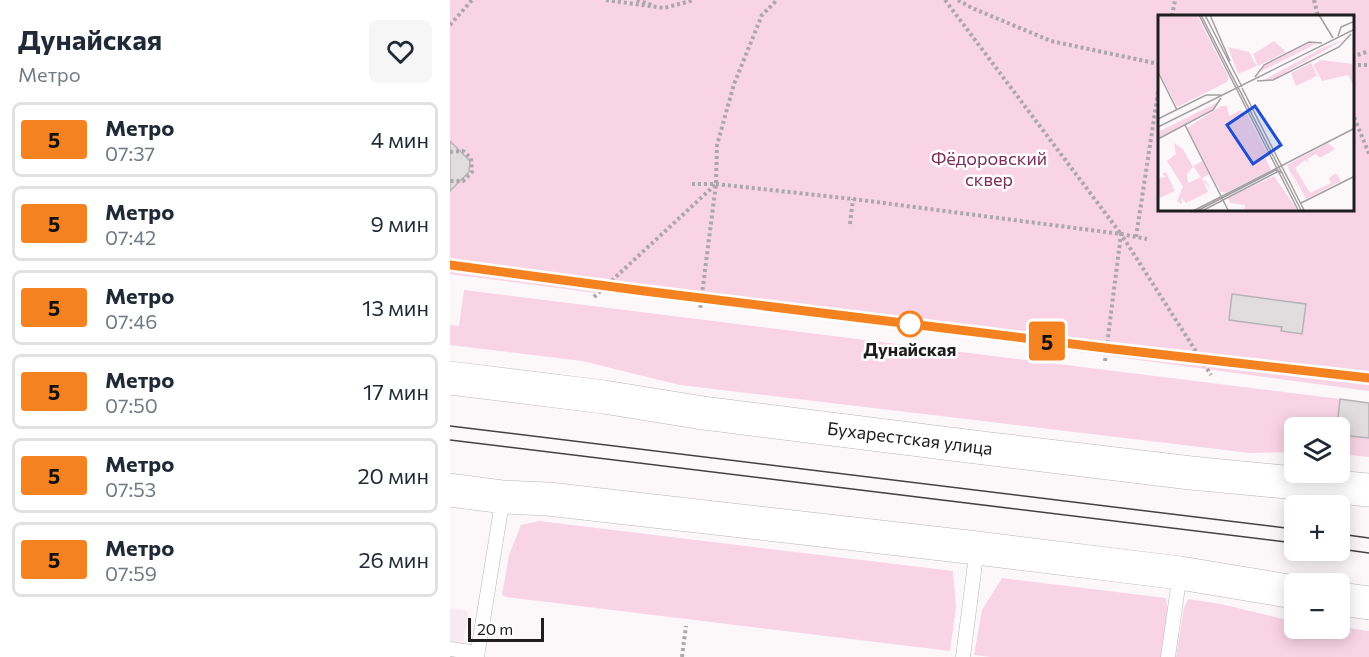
<!DOCTYPE html>
<html lang="ru">
<head>
<meta charset="utf-8">
<style>
	:root { --surface:#fff; --page:#f6f6f7; --text:#1f2937; --muted:#747a83; --line:#e0e1e3 }
	body { margin:0; font-family:Commissioner,sans-serif; background:var(--page); color:var(--text); height:100vh; display:flex; flex-direction:column; font-size:22px; white-space:nowrap }
	* { box-sizing:border-box; margin:0 }
	p { font-size:20px; color:var(--muted) }
	.icon { flex:none; width:33px; height:33px; fill:none; stroke:currentColor; stroke-width:2; stroke-linecap:round; stroke-linejoin:round }
	.map { position:relative; flex:1; overflow:hidden }
	.drawer { display:flex; flex-direction:column; background:var(--surface); width:450px }
	.drawer>* { flex:none }
	.badge { padding:0 12px; border-radius:4px; font-size:21px; line-height:39px }
	.controls { position:absolute; left:834px; top:417px; display:grid; gap:12px }
	.controls a { display:grid; place-items:center; width:66px; height:66px; border-radius:9px; background:var(--surface); box-shadow:0 3px 15px #0003; font-size:30px }
	.scale { position:absolute; left:18px; bottom:15px; width:76px; box-sizing:border-box; padding-left:6px; border:3px solid #1f1d1e; border-top:0; font-size:16px; line-height:21px; white-space:nowrap; color:#1f1d1e; -webkit-text-stroke:4px #fff; paint-order:stroke }
	.map>.badge { position:absolute; translate:-50% -50%; box-shadow:0 0 0 3px #fff }
	.round { display:grid; place-items:center; flex:none; width:63px; height:63px; border-radius:9px; background:var(--page) }
	.summary { display:flex; align-items:center; justify-content:space-between; height:102px; padding:0 18px }
	h1 { font-size:28px; font-weight:700; line-height:45px }
	ul { padding:0; list-style:none }
	li { display:flex; align-items:center; gap:18px; height:75px; margin:0 12px 9px; padding:0 6px; border:3px solid var(--line); border-radius:9px }
	li div { flex:1 }
	li b { display:block; font-size:22px }
	li em { font-style:normal }
	li .badge { min-width:66px; font-weight:700; text-align:center }
	main { display:flex; flex:1; min-height:0 }
	.map>svg:first-child { display:block }
</style>
</head>
<body>
<main>
<section class="drawer">
<div class="summary"><div><h1>Дунайская</h1><p>Метро</p></div><a class="round"><svg class="icon" aria-label="heart" viewBox="0 0 24 24"><path d="M12 20l-8-8c-3-5 5-10 8-4 3-6 11-1 8 4z"/></svg></a></div>
<ul>
<li><span class="badge" style="background:#f58220;color:#111">5</span><div><b>Метро</b><p>07:37</p></div><em>4 мин</em></li>
<li><span class="badge" style="background:#f58220;color:#111">5</span><div><b>Метро</b><p>07:42</p></div><em>9 мин</em></li>
<li><span class="badge" style="background:#f58220;color:#111">5</span><div><b>Метро</b><p>07:46</p></div><em>13 мин</em></li>
<li><span class="badge" style="background:#f58220;color:#111">5</span><div><b>Метро</b><p>07:50</p></div><em>17 мин</em></li>
<li><span class="badge" style="background:#f58220;color:#111">5</span><div><b>Метро</b><p>07:53</p></div><em>20 мин</em></li>
<li><span class="badge" style="background:#f58220;color:#111">5</span><div><b>Метро</b><p>07:59</p></div><em>26 мин</em></li>
</ul>
</section>
<div class="map">
<svg width="919" height="657" viewBox="0 0 919 657">
	<rect width="100%" height="100%" fill="#fcf8fa"/>
	<path fill="#f7ebf1" d="M 0,608 L 18,611 L 12,657 L 0,657 Z"/>
	<g fill="#f9d4e5" fill-rule="evenodd">
		<path d="M 0,0 L 919,0 L 919,391 L 570,344 L 259,305 L 259,303 L 246,301 L 245,303 L 161,293 L 164,290 L 150,289 L 145,293 L 0,274 ZM 709,16 L 902,16 L 902,210 L 709,210 Z"/>
		<path d="M 14,290 L 890,399 L 887,427 L 844,428 L 844,452 L 800,453 L 230,385 L 132,361 L 0,345 L 0,325 L 9,326 Z"/>
		<path d="M 890,435 L 919,438 L 919,457 L 890,454 Z"/>
		<path d="M 89,521 L 503,571 L 506,607 L 500,651 L 56,597 L 52,595 L 59,555 L 71,525 Z"/>
		<path d="M 552,578 L 716,598 L 718,612 L 711,657 L 541,657 L 524,655 L 532,610 Z"/>
		<path d="M 738,599 L 771,604 L 833,619 L 844,620 L 844,628 L 890,628 L 890,627 L 919,631 L 919,657 L 726,657 L 734,608 Z"/>
	</g>
	<g fill="#e1dddf" stroke="#b7b3b5" stroke-width="1.5">
		<path d="M 0,141 L 20,161 L 19,172 L 0,191 Z"/>
		<path d="M 782,294 L 856,304 L 852,334 L 831,331 L 832,327 L 779,320 Z"/>
		<path d="M 890,399 L 919,403 L 919,438 L 890,435 L 890,428 L 887,428 Z"/>
	</g>
	<g fill="none" stroke-linecap="round" stroke-linejoin="round">
		<g stroke="#b9b5b7" stroke-width="15">
			<g id="service">
				<path d="M 0,649 L 27,653"/>
				<path d="M 27,657 L 53,497"/>
				<path d="M 513,657 L 527,548"/>
				<path d="M 718,657 L 730,573"/>
			</g>
		</g>
		<g stroke="#b9b5b7" stroke-width="34">
			<g id="tertiary">
				<path id="s1" d="M 0,378 L 154,397 L 253,413 L 541,449 L 741,473 L 919,490"/>
				<path d="M 0,490 L 53,497 L 98,499 L 527,548 L 730,573 L 844,592"/>
				<path d="M 890,599 L 919,603"/>
			</g>
		</g>
		<g stroke="#aba8aa" stroke-width="4" stroke-dasharray="3 3" stroke-linecap="butt">
			<path d="M 156,0 L 214,8 L 244,0"/>
			<path d="M 187,0 L 202,5"/>
			<path d="M 495,0 L 671,234"/>
			<path d="M 508,0 L 522,8 L 601,41 L 709,64"/>
			<path d="M 864,0 L 868,16"/>
			<path d="M 722,16 L 725,0"/>
			<path d="M 0,25 L 22,0"/>
			<path d="M 902,57 L 919,51"/>
			<path d="M 902,65 L 919,65"/>
			<path d="M 902,112 L 919,154"/>
			<path d="M 0,152 L 13,151 L 21,158 L 22,172 L 13,181 L 0,181"/>
			<path d="M 266,183 L 267,145 L 284,84 L 312,15 L 327,0"/>
			<path d="M 242,184 L 266,184 L 403,199 L 671,234 L 697,239"/>
			<path d="M 400,224 L 403,199"/>
			<path d="M 686,237 L 709,86"/>
			<path d="M 144,297 L 266,184 L 250,310"/>
			<path d="M 655,361 L 671,234 L 761,375"/>
			<path d="M 232,657 L 236,626"/>
		</g>
		<use href="#service" stroke="#fff" stroke-width="14"/>
		<use href="#tertiary" stroke="#fff" stroke-width="33"/>
		<g stroke="#434142" stroke-width="1.5">
			<path d="M 0,426 L 844,529"/>
			<path d="M 0,440 L 844,543"/>
			<path d="M 890,534 L 919,538"/>
			<path d="M 890,549 L 919,553"/>
		</g>
	</g>
	<g fill="none" stroke-linecap="round" stroke-linejoin="round">
		<g stroke="#fff" stroke-width="14">
			<path id="line" d="M 0,265 L 194,291 L 663,349 L 919,378"/>
		</g>
		<use href="#line" stroke="#f58220" stroke-width="9"/>
	</g>
	<circle fill="#fff" stroke="#f58220" stroke-width="3" cx="460" cy="324" r="12"/>
	<g text-anchor="middle" stroke-width="5" stroke-linejoin="round" paint-order="stroke">
		<g font-size="18" fill="#7b2f5a" stroke="#fff">
			<text x="539" y="165">Фёдоровский<tspan x="539" dy="21">сквер</tspan></text>
		</g>
		<g font-size="18" font-weight="bold" fill="#1f1d1e" stroke="#fff">
			<text x="460" y="356">Дунайская</text>
		</g>
		<g font-size="18" fill="#1f1d1e" stroke="#fff">
			<text dy="6" stroke="none"><textPath href="#s1" startOffset="464">Бухарестская улица</textPath></text>
		</g>
	</g>
	<g transform="translate(708 15)">
		<rect width="196" height="196" fill="#fcf8fa"/>
		<path d="M 0,0 L 39,0 L 71,63 L 69,67 L 19,92 L 0,55 ZM 187,24 L 114,65 L 106,65 L 162,34 ZM 116,26 L 128,37 L 100,51 L 95,39 ZM 152,28 L 158,29 L 102,57 L 106,51 ZM 70,32 L 91,37 L 99,51 L 80,59 ZM 163,45 L 196,49 L 196,70 L 190,60 L 164,66 L 155,50 ZM 153,48 L 159,61 L 138,71 L 133,58 ZM 60,87 L 56,94 L 0,123 L 0,117 ZM 63,91 L 69,91 L 71,101 L 83,95 L 86,100 L 87,95 L 112,143 L 107,141 L 113,155 L 67,178 L 62,176 L 29,113 ZM 16,128 L 25,134 L 35,152 L 29,159 L 30,168 L 43,162 L 35,151 L 44,146 L 51,159 L 43,164 L 48,166 L 54,176 L 45,165 L 50,177 L 28,188 L 24,183 L 24,188 L 23,189 L 19,186 L 25,172 L 9,146 L 18,139 ZM 170,128 L 177,134 L 162,143 L 158,139 L 149,144 L 151,149 L 147,145 L 137,153 L 152,178 L 173,168 L 171,163 L 178,158 L 183,166 L 148,184 L 133,156 L 145,185 L 129,150 ZM 8,157 L 17,176 L 2,183 L 0,163 L 8,162 L 4,159 ZM 116,161 L 140,196 L 86,196 L 87,190 L 72,188 L 70,183 Z" fill="#f9d4e5"/>
		<path fill="none" stroke="#a4a0a2" stroke-width="1.5" d="M 41,0 L 79,75M 43,0 L 144,197M 47,0 L 84,72M 52,0 L 72,46M 161,0 L 175,23M 180,21 L 183,12 L 197,6M 0,57 L 19,95M 97,62 L 106,50 L 151,27 L 164,28M 99,66 L 115,65 L 181,32 L 193,19M 84,73 L 147,197M 79,75 L 141,197M 0,104 L 48,80 L 63,80M 27,110 L 71,197M 0,112 L 197,14M 0,124 L 55,95 L 63,83M 143,188 L 197,161M 33,197 L 197,113M 37,197 L 118,155 L 125,158M 42,197 L 121,156"/>
		<path fill="#1d4ed8" fill-opacity="0.15" stroke="#1d4ed8" stroke-width="3" d="M 97,91 L 123,130 L 95,149 L 69,110 Z"/>
		<rect width="196" height="196" fill="none" stroke="#1f1d1e" stroke-width="3"/>
	</g>
</svg>
<div class="controls">
<a><svg class="icon" aria-label="layers" viewBox="0 0 24 24"><path d="M12 4l9 5-9 5-9-5zM3 14l9 5 9-5"/></svg></a>
<a>+</a>
<a>−</a>
</div>
<div class="scale">20 m</div>
<b class="badge" style="left:597px;top:341px;background:#f58220;color:#111">5</b>
</div>
</main>
</body>
</html>
